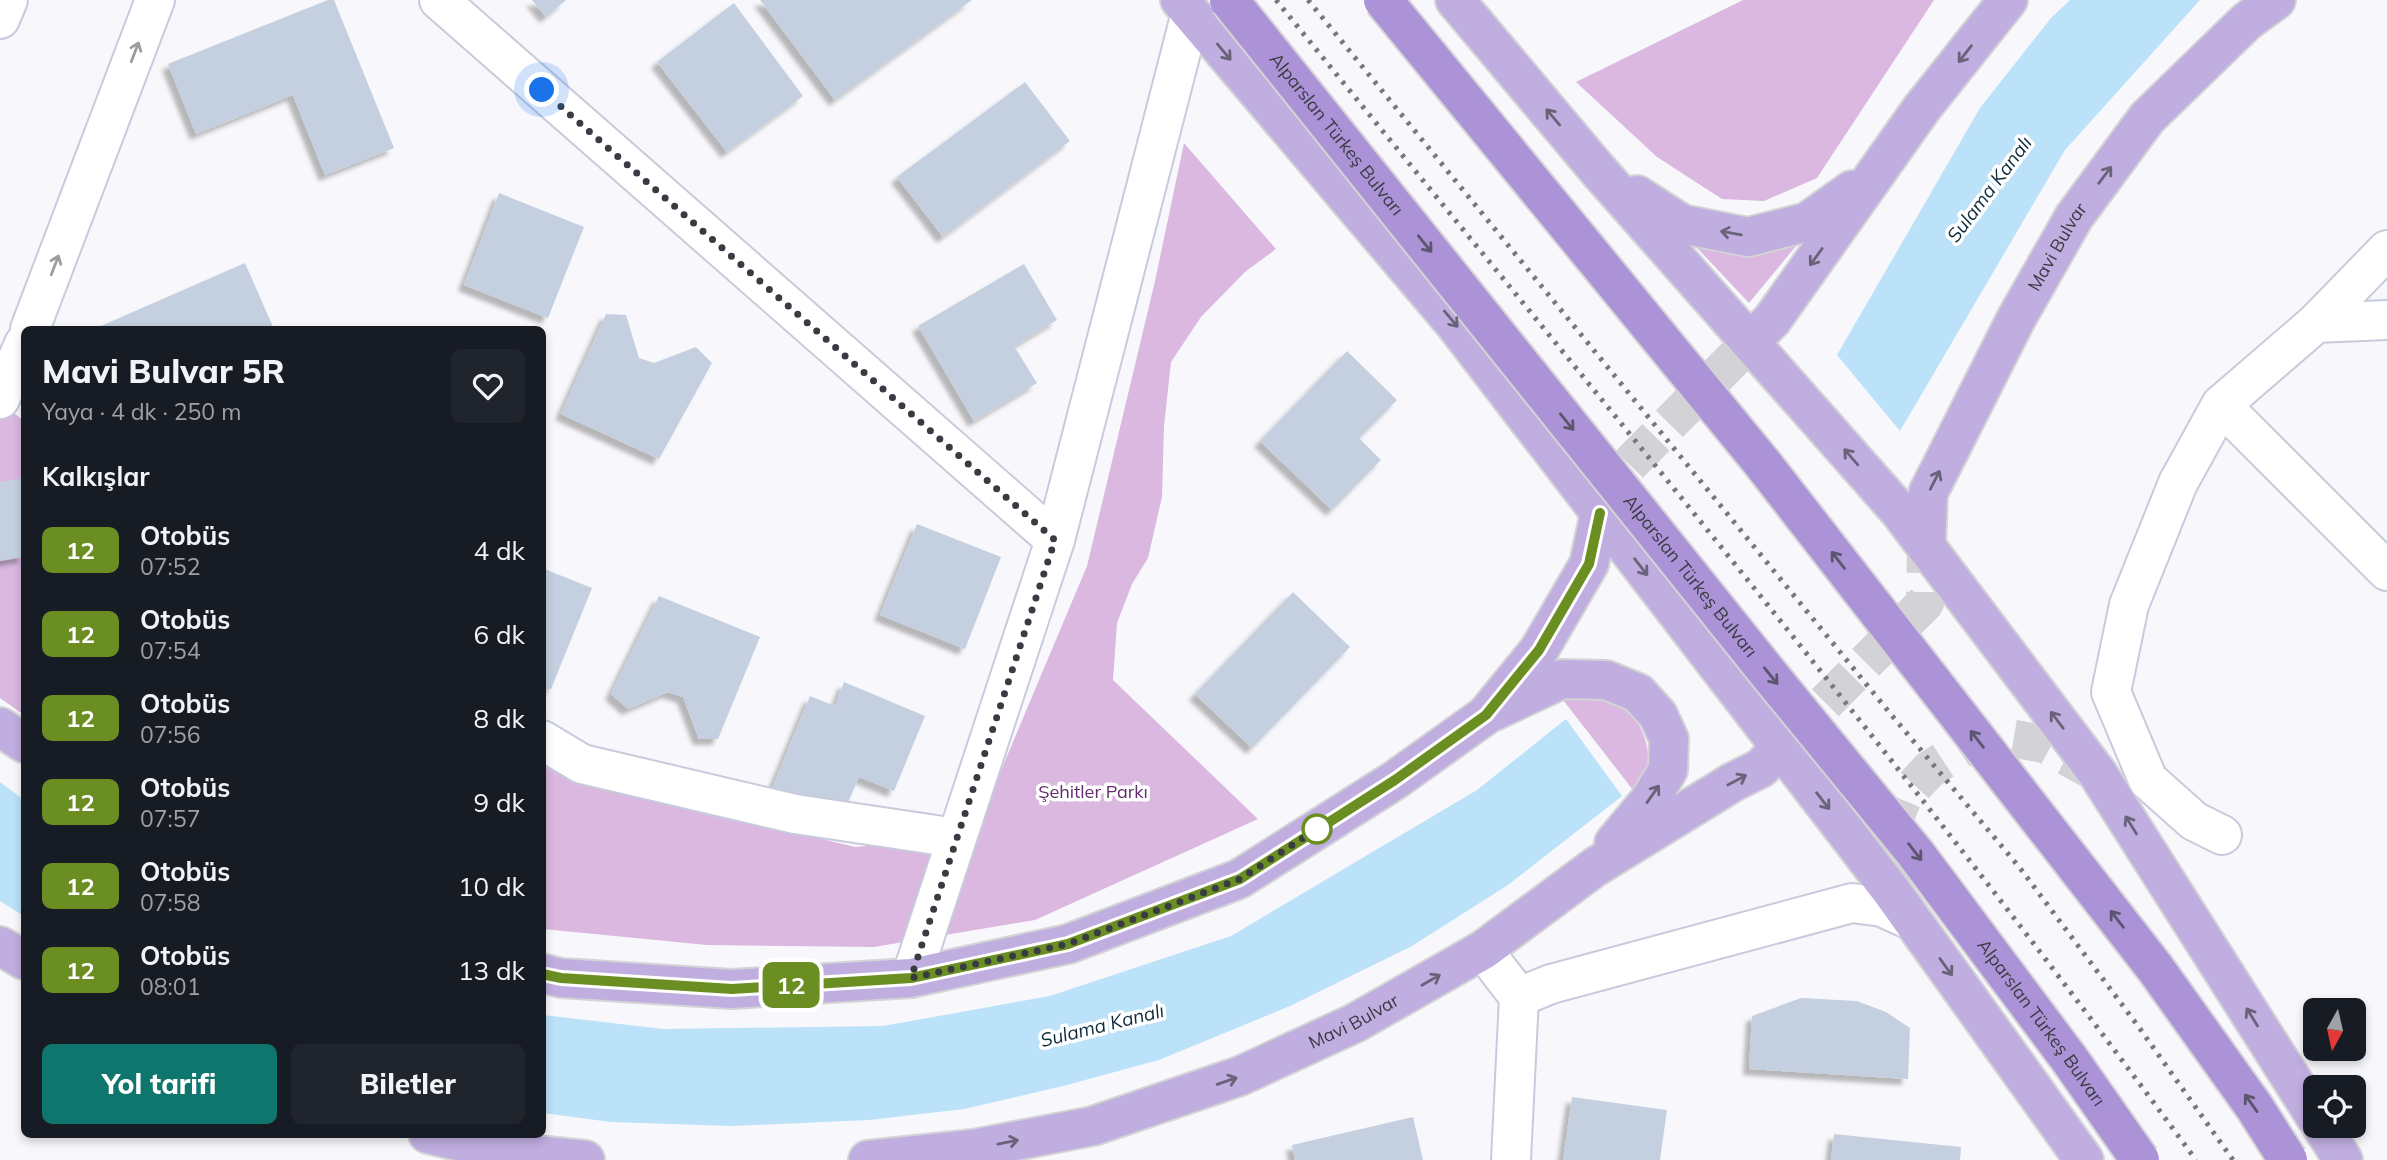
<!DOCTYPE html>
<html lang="tr">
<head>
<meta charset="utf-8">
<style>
	:root { --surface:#171b24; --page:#20242c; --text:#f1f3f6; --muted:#9ea1a6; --accent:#0f766e }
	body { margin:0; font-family:Mulish,sans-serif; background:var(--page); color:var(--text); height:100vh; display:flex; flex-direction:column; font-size:26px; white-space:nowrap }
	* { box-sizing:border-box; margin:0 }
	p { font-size:23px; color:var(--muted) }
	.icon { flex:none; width:38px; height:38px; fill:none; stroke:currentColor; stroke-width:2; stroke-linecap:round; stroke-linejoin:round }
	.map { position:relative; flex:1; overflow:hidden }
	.details { position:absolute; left:21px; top:326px; width:525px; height:812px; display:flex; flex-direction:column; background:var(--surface); border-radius:10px; box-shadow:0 4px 10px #0003 }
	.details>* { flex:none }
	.badge { padding:0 14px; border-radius:10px; font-size:24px; line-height:46px }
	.needle { width:46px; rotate:188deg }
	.tools { position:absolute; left:2303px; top:998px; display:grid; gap:14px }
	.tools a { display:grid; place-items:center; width:63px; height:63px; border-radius:10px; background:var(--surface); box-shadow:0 4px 10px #0003; font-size:35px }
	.you { position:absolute; width:35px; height:35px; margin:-18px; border:5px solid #fff; border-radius:50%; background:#1a73e8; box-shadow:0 0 0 10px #1a73e833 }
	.map>.badge { position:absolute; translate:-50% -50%; box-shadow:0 0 0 4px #fff }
	h2 { padding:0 21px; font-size:26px; line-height:63px }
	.round { display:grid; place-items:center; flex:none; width:74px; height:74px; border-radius:10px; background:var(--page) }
	.summary { display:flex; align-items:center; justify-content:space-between; height:119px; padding:0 21px }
	h1 { font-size:33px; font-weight:800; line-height:52px }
	.cta { display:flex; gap:14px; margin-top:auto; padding:14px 21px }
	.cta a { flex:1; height:80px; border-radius:10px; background:var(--accent); color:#fff; font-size:28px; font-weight:800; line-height:80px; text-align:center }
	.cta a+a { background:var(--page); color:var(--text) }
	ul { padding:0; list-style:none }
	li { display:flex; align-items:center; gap:21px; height:84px; padding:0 21px }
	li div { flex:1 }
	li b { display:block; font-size:26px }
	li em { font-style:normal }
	li .badge { min-width:77px; font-weight:700; text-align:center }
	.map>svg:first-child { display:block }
</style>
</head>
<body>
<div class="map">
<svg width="2387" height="1160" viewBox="0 0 2387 1160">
	<defs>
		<filter id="shadow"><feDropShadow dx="-6" dy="6" stdDeviation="2" flood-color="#0004"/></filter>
	</defs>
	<rect width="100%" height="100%" fill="#f8f8fc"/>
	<g fill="#dab8e0">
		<path d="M 1743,0 L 1934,0 L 1817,178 L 1764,201 L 1722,199 L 1657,157 L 1576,82 Z"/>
		<path d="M 1184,143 L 1276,249 L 1245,272 L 1201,317 L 1171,362 L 1164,426 L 1162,497 L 1148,558 L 1132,584 L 1117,623 L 1113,680 L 1258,819 L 1035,920 L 874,947 L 707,945 L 543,929 L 542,765 L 565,777 L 855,847 L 973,837 L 1087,566 L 1155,281 Z"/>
		<path d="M 1685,235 L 1738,251 L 1796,246 L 1749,303 Z"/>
		<path d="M 0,402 L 24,421 L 24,715 L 0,698 Z"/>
		<path d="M 1577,698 C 1591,698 1607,697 1620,705 C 1638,715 1652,745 1647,767 C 1645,774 1637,783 1633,790 L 1563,700 Z"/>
	</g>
	<g fill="#bbe2f8">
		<path d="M 2070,0 L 2200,0 L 2065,150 L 1900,431 L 1837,355 L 1980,108 L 2051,18 Z"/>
		<path d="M 1566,719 L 1622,796 L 1508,885 L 1412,946 L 1290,1006 L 1159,1060 L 1063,1086 L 964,1109 L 869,1120 L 732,1126 L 611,1122 L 543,1113 L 543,1015 L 663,1029 L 883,1026 L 1050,996 L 1231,936 L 1477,790 Z"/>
		<path d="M 0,782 L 24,800 L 24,916 L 0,901 Z"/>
	</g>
	<g fill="#c4d0df" filter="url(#shadow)">
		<path d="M 328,0 L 334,0 L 394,148 L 325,175 L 293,95 L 196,134 L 168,64 Z"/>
		<path d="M 532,0 L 566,0 L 546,17 Z"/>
		<path d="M 760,0 L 972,0 L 835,100 Z"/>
		<path d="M 734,3 L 803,96 L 727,152 L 657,62 Z"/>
		<path d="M 1025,82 L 1070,141 L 943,237 L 897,177 Z"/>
		<path d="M 499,193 L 584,227 L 548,318 L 464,285 Z"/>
		<path d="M 245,263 L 274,329 L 94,329 Z"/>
		<path d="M 1024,264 L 1057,320 L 1014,346 L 1037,383 L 974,421 L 918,326 Z"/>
		<path d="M 606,314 L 626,315 L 639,358 L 654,363 L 696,347 L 712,363 L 659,459 L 561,414 Z"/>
		<path d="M 1347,351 L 1397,400 L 1359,438 L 1381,460 L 1332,510 L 1260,441 Z"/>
		<path d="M 24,478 L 24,557 L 0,561 L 0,482 Z"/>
		<path d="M 917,524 L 1001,557 L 965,649 L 880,615 Z"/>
		<path d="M 542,568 L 592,588 L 551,689 L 542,689 Z"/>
		<path d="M 1293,592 L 1350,647 L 1252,748 L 1195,694 Z"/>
		<path d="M 659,596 L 760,637 L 718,739 L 699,739 L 683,697 L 668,692 L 628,709 L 611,694 Z"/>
		<path d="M 844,682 L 925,716 L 894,791 L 859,777 L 841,819 L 771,791 L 810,696 L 835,706 Z"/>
		<path d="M 1801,998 L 1857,1001 L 1886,1012 L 1910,1028 L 1908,1079 L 1749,1069 L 1752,1016 Z"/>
		<path d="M 1572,1097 L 1667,1110 L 1660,1160 L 1563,1160 Z"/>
		<path d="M 1413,1117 L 1423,1160 L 1295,1160 L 1292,1145 Z"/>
		<path d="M 1834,1134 L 1961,1147 L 1960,1160 L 1831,1160 Z"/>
	</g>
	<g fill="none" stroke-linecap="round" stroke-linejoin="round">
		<g stroke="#d2d2d7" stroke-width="38" stroke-dasharray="38 19" stroke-linecap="butt">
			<path d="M 1600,511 L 1606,488 L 1750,342"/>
			<path d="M 1785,743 L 1925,603 L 1926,547"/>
			<path d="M 1892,892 L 1889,832 L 1903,798 L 1929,770 L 1964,747 L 2003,737 L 2044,744 L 2098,774"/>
		</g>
		<g stroke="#c7cbdc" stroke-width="42">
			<g id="minor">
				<path d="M 439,0 L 1055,540"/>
				<path d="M 0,19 L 8,0"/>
				<path d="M 2316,323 L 2387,250"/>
				<path d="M 30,329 L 155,0"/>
				<path d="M 0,399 L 24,344"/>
				<path d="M 2221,405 L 2387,571"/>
				<path d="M 542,740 L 582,764 L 795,814 L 956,838"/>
				<path d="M 2222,835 L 2194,821 L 2148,780 L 2111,692 L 2129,605 L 2178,483 L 2221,405 L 2316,323 L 2387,320"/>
				<path d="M 1483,950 L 1519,997 L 1511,1160"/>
				<path d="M 911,978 L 1055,540 L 1191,13"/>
				<path d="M 1519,997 L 1551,984 L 1852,903 L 1882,907 L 1913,921"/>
			</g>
		</g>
		<g stroke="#d3d4d5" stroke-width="42">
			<g id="primary">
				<path d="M 1180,0 L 1454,323 L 1892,892 L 2084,1160"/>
				<path d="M 1455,0 L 1597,169 L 1900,512 L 2098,774 L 2315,1116"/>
				<path d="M 1637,195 L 1682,224 L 1748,237 L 1807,222 L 1852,190"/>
				<path d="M 1750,342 L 1772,320 L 1922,108 L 2008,0"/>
				<path id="s1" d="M 1926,547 L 1928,493 L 2016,319 L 2074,217 L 2147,118 L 2247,21 L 2276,0"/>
				<path d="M 1494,711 L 1562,679 L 1606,680 L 1638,693 L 1658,715 L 1669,739 L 1668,770 L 1649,801 L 1614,843"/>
				<path d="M 0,727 L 24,743"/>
				<path d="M 0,946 L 24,960"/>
				<path d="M 542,973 L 561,978 L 732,989 L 911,978 L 1068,944 L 1239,879 L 1395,780 L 1486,715 L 1539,650 L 1589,564 L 1600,513"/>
				<path d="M 2321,1125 L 2343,1160"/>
				<path d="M 428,1134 L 500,1151 L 585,1160"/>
				<path id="s2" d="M 868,1160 L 973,1149 L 1093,1126 L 1240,1076 L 1355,1023 L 1483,950 L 1595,867 L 1733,782 L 1761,768 L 1781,747"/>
			</g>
		</g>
		<use href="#minor" stroke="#fff" stroke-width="38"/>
		<use href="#primary" stroke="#c1aee1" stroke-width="38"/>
		<g stroke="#77787e" stroke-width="5" stroke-dasharray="3.5 7" stroke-linecap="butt">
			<path d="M 1276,0 C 1587,383 1904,762 2196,1160"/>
			<path d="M 1308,0 L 1889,712 L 2020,868 L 2138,1026 L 2233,1160"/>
		</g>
		<g stroke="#d3d4d5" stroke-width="42" stroke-linecap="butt">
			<g id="trunk-bridge">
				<path id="s3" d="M 1229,0 L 1772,678 L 1916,854 L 2070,1060 L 2140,1160"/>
				<path d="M 1383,0 L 1763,464 L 2155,968 L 2255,1108 L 2288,1160"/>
			</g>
		</g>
		<use href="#trunk-bridge" stroke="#ac93d7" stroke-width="38"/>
	</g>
	<defs><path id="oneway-shaft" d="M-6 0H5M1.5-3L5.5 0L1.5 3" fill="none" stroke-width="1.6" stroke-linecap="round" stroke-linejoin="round" transform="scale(1.75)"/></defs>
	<g stroke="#9c9da0">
		<use href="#oneway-shaft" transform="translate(135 52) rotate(-69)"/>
		<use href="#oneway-shaft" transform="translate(55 265) rotate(-69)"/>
	</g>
	<g stroke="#69637a">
		<use href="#oneway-shaft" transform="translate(1224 52) rotate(50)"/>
		<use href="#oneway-shaft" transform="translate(1965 54) rotate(128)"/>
		<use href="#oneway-shaft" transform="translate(1553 117) rotate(-130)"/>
		<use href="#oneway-shaft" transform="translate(2105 175) rotate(-53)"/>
		<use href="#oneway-shaft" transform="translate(1731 233) rotate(-170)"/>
		<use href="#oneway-shaft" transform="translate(1816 257) rotate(126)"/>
		<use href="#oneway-shaft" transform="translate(1451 319) rotate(50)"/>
		<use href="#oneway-shaft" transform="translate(1851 457) rotate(-131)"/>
		<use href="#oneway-shaft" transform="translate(1935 480) rotate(-63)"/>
		<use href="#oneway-shaft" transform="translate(1641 567) rotate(52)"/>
		<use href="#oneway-shaft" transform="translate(2057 720) rotate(-127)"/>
		<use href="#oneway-shaft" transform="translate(1737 780) rotate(-28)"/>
		<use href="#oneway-shaft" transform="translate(1653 794) rotate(-55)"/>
		<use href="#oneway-shaft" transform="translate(1823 801) rotate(52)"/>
		<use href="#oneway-shaft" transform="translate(2131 825) rotate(-122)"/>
		<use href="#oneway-shaft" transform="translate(1946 967) rotate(54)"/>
		<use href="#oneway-shaft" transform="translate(1431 980) rotate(-30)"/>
		<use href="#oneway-shaft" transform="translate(2252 1017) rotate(-122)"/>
		<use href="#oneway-shaft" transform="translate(1227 1081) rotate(-19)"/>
		<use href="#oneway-shaft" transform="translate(1008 1142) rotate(-11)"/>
	</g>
	<g stroke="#5c556f">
		<use href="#oneway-shaft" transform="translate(1425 244) rotate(51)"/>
		<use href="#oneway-shaft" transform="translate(1567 422) rotate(51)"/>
		<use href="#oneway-shaft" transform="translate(1838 560) rotate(-128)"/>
		<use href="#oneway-shaft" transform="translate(1771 676) rotate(51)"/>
		<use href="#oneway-shaft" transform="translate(1977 739) rotate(-128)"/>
		<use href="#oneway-shaft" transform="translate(1915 852) rotate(52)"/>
		<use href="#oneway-shaft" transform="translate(2117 919) rotate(-128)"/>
		<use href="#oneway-shaft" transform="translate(2251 1103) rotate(-125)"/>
	</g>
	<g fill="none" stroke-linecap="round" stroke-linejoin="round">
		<g stroke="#fff" stroke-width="16">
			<path id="line" d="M 542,974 L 561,978 L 732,989 L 911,978 L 1068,944 L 1240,879 L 1395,780 L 1486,715 L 1539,650 L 1589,564 L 1600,513"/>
		</g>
		<use href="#line" stroke="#6b8e23" stroke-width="10"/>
		<path stroke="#393b42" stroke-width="7" stroke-dasharray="0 12.6" d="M 542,90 L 1055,540 L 911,978 L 1068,944 L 1240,879 L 1317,829"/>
	</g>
	<circle fill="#fff" stroke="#6b8e23" stroke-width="3.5" cx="1317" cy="829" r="14"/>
	<g text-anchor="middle" stroke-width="7" stroke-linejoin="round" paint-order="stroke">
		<g font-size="18" fill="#393b42" stroke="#fff">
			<text dy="6" stroke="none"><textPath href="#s3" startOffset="172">Alparslan Türkeş Bulvarı</textPath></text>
			<text dy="6" stroke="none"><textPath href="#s1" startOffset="332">Mavi Bulvar</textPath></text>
			<text dy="6" stroke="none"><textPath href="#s3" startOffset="738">Alparslan Türkeş Bulvarı</textPath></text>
			<text dy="6" stroke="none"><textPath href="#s2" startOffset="509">Mavi Bulvar</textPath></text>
			<text dy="6" stroke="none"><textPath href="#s3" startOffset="1306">Alparslan Türkeş Bulvarı</textPath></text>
		</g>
		<g font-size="18" fill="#602c69" stroke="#fff">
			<text x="1093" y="798">Şehitler Parkı</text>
		</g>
		<g font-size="19" font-style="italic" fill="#0e2d3c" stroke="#fff">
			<text transform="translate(1989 189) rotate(-53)" y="7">Sulama Kanalı</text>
			<text transform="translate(1102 1025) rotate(-14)" y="7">Sulama Kanalı</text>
		</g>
	</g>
</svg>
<div class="tools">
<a><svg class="needle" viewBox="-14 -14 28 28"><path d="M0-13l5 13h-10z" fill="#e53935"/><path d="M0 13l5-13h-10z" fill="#9ea1a6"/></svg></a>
<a><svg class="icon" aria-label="locate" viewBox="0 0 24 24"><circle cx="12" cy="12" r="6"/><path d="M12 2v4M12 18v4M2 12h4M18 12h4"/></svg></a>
</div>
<div class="you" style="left:542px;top:90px"></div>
<b class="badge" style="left:791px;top:985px;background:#6b8e23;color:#fff">12</b>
<section class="details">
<div class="summary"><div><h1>Mavi Bulvar 5R</h1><p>Yaya · 4 dk · 250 m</p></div><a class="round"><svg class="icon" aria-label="heart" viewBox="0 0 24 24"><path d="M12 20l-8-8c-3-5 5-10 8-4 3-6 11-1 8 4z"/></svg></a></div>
<h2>Kalkışlar</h2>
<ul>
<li><span class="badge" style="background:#6b8e23;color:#fff">12</span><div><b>Otobüs</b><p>07:52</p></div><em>4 dk</em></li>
<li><span class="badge" style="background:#6b8e23;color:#fff">12</span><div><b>Otobüs</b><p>07:54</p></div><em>6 dk</em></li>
<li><span class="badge" style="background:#6b8e23;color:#fff">12</span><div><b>Otobüs</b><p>07:56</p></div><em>8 dk</em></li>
<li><span class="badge" style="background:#6b8e23;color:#fff">12</span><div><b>Otobüs</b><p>07:57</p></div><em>9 dk</em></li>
<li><span class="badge" style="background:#6b8e23;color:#fff">12</span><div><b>Otobüs</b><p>07:58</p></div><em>10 dk</em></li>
<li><span class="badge" style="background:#6b8e23;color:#fff">12</span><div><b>Otobüs</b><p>08:01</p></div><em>13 dk</em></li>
</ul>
<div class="cta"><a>Yol tarifi</a><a>Biletler</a></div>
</section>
</div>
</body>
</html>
